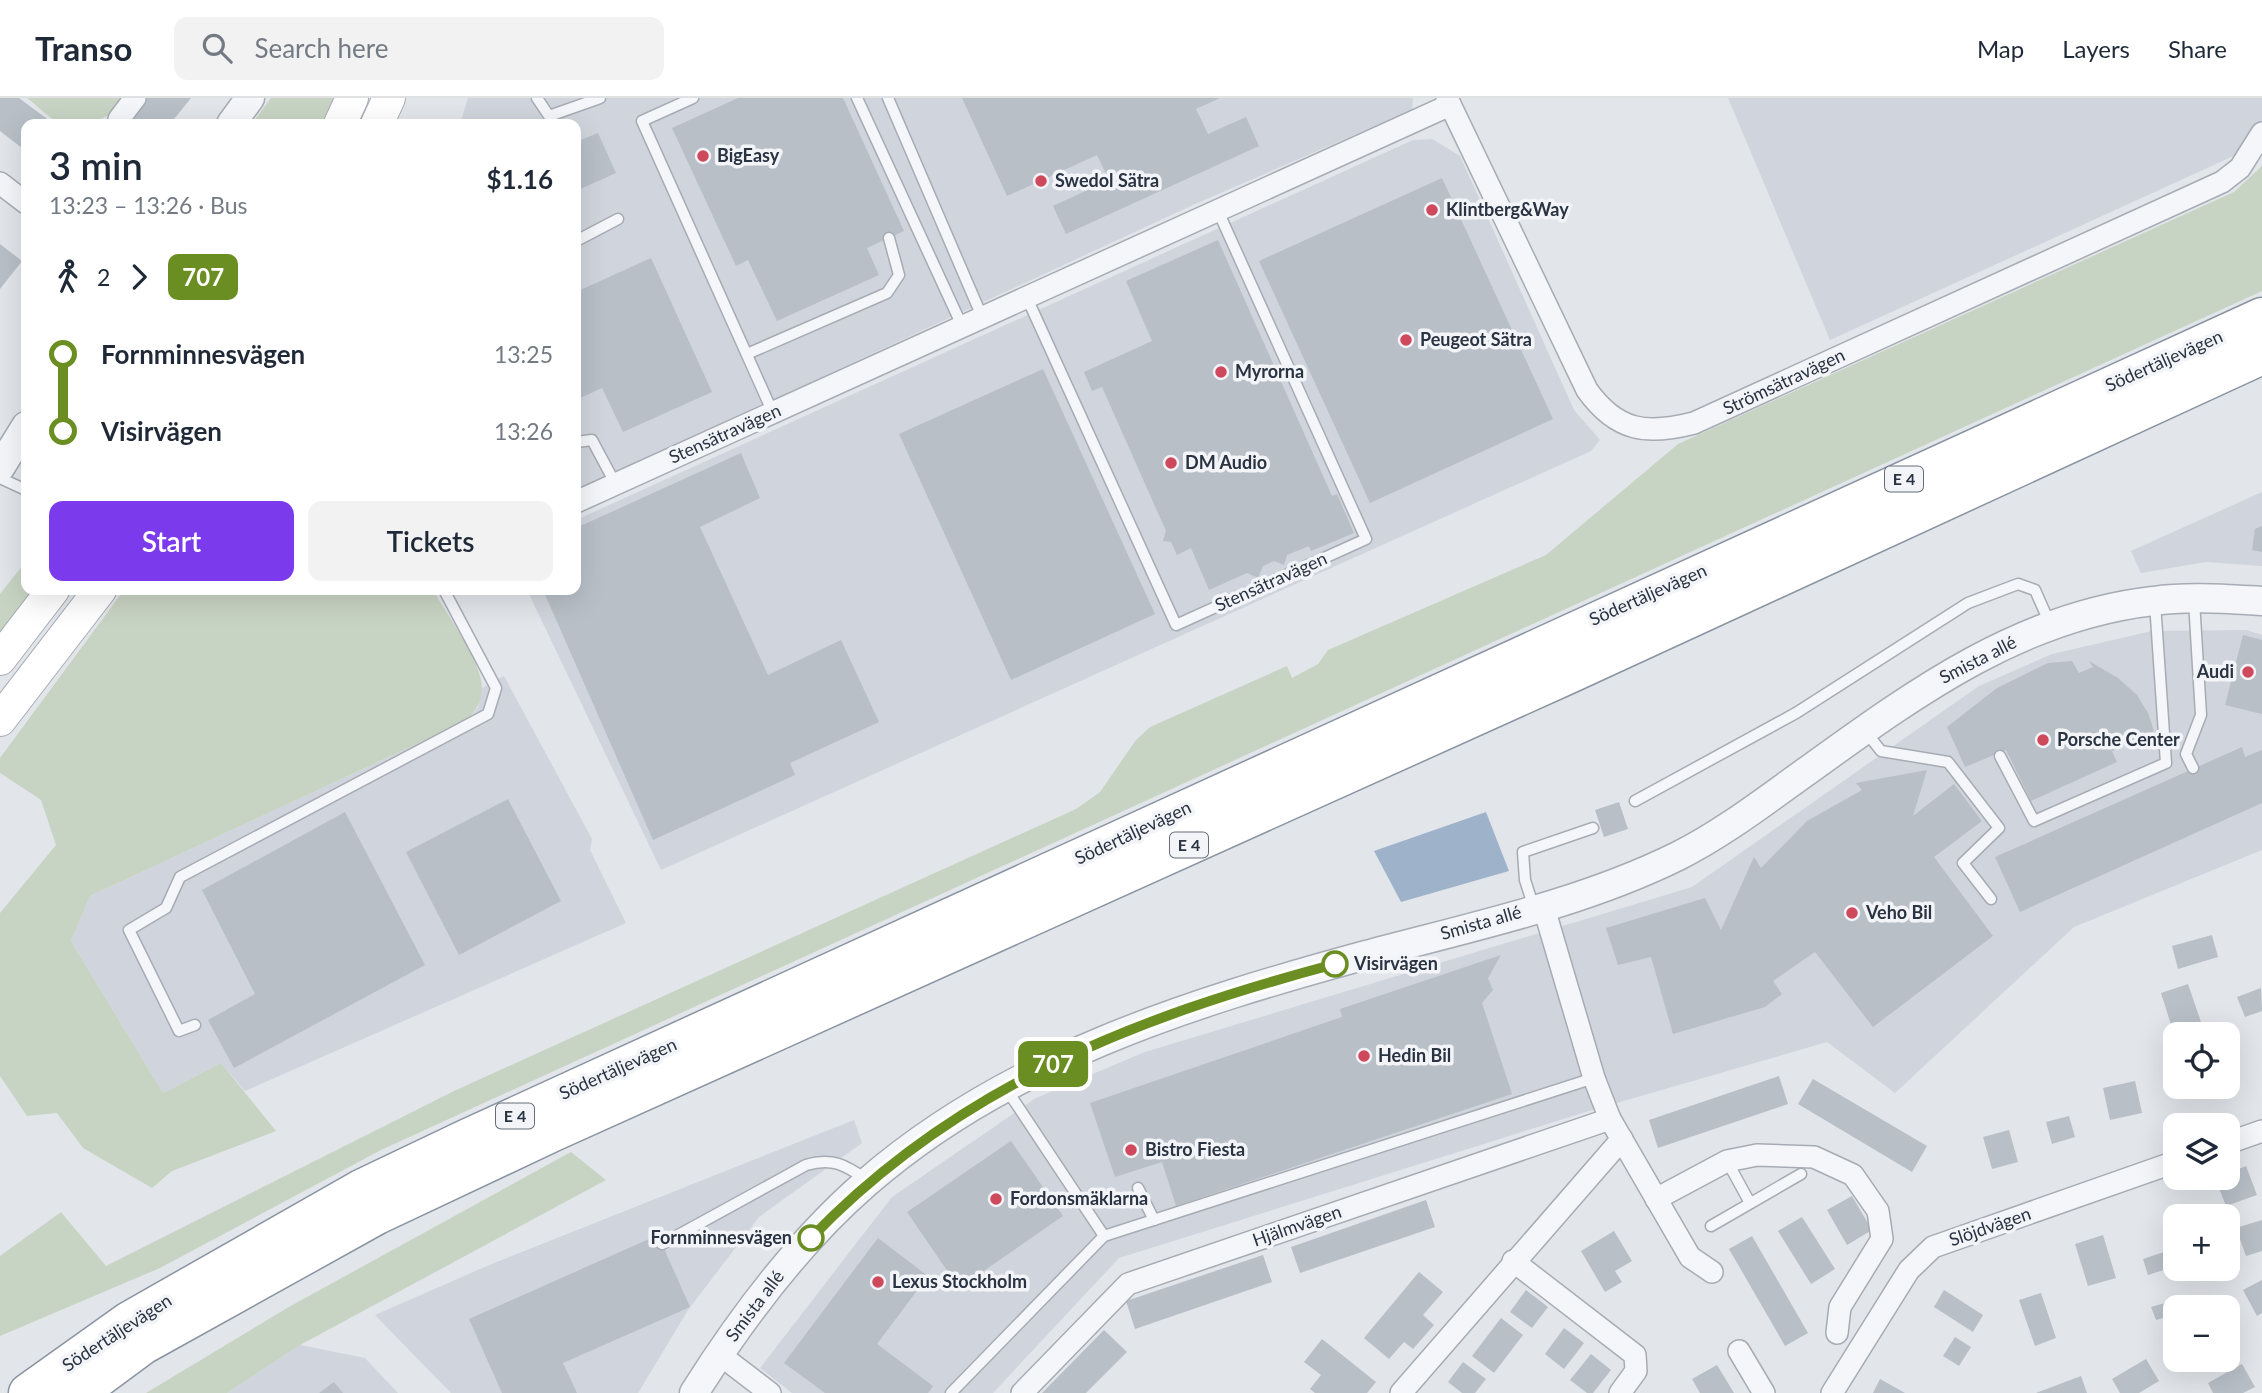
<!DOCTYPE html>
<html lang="en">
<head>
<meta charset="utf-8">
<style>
	:root { --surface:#fff; --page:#f2f2f3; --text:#1f2937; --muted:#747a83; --line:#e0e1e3; --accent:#7c3aed }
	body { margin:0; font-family:Lato,sans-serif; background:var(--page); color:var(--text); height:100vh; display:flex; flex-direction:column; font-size:26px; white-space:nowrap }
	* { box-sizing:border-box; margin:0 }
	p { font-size:23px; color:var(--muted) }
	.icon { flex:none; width:38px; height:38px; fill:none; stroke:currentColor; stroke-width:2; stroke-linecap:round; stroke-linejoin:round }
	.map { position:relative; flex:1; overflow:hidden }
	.panel { position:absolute; left:21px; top:21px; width:560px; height:476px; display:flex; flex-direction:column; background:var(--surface); border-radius:14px; box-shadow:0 7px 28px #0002 }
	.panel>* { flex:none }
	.badge { padding:0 14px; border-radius:10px; font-size:24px; line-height:46px }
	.tools { position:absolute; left:2163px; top:924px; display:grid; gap:14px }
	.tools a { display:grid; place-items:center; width:77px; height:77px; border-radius:14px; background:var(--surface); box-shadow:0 7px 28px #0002; font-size:35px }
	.map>.badge { position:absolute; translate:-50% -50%; box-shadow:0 0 0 4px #fff }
	.legs { display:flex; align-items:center; gap:10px; height:77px; padding:0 28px; font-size:23px }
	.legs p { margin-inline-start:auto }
	.headline { display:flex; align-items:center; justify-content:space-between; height:119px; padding:0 28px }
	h1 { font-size:38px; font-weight:600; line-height:52px }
	.button { display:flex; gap:14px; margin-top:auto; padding:14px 28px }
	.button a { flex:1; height:80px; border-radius:14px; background:var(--accent); color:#fff; font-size:28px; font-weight:600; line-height:80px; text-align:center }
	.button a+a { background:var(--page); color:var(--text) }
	ul { padding:0 28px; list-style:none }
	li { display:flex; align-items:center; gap:24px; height:77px; font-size:26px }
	li i { display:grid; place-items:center; width:10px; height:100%; margin:0 9px; background:currentColor }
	li i::after { content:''; width:18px; height:18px; margin:-9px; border:5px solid; border-radius:50%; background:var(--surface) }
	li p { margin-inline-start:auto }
	li:first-child i { background:linear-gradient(#0000 50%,currentColor 0) }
	li:last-child i { background:linear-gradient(currentColor 50%,#0000 0) }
	header { display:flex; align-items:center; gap:42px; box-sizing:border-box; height:98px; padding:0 35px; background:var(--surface); border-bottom:2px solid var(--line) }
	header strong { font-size:33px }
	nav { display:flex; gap:38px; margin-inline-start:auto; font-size:24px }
	.search { width:490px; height:63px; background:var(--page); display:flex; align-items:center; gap:18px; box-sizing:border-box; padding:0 24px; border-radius:14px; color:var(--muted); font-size:26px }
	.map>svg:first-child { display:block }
</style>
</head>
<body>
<header>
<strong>Transo</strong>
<div class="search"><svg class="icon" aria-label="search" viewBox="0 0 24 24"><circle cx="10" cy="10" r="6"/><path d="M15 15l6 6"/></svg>Search here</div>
<nav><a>Map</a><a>Layers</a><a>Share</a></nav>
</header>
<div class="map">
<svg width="2262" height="1295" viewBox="0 0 2262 1295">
	<rect width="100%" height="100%" fill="#e2e5ea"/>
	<g fill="#d0d4dc">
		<path d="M 468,0 L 1413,0 L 1412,12 L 1193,107 L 576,393 L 576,26 L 460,26 Z"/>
		<path d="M 1728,0 L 2262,0 L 2262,45 L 1830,242 Z"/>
		<path d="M 1432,41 L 1460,58 L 1574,312 L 1600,342 L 1591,353 L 661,772 L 527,492 L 576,492 L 576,422 L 1413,42 Z"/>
		<path d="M 2262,394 L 2262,468 L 2206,464 L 2141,475 L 2131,453 Z"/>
		<path d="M 2246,532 L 2262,537 L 2262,752 L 2074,829 L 1895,995 L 1827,944 L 1589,1013 L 1119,1160 L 993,1295 L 792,1295 L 760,1270 L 892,1099 L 1036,1000 L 1145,954 L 1692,789 L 1979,588 L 2052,556 L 2152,533 Z"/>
		<path d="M 504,578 L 592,741 L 590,752 L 626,825 L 245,993 L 221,965 L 163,995 L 71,843 L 90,798 L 466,623 L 478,610 L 482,590 Z"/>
		<path d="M 854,1022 L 862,1045 L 759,1119 L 688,1212 L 638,1295 L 451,1295 L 375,1217 L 494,1165 Z"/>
		<path d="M 300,1247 L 365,1260 L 398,1295 L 227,1295 Z"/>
	</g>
	<g fill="#c8d4c3">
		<path d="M 27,0 L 127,0 C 114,18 88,31 64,26 C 52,24 37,7 27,0 Z"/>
		<path d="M 271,0 L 334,0 L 322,26 L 252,26 Z"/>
		<path d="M 2262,68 L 2262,193 L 381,1052 L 160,1170 L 0,1238 L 0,1158 L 61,1114 L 106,1168 L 454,993 L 1076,711 L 1100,694 L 1136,642 L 1150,629 L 1287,568 L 1292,580 L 1318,566 L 1328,552 L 1546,457 L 1678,346 L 2234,94 Z"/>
		<path d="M 26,463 L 26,492 L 35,492 L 0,537 L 0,496 Z"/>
		<path d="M 124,492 L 433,492 C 446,515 482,564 482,590 C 482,604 475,614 466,623 L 90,798 L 71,843 L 163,995 L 221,965 L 276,1033 L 172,1073 L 152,1090 L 83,1050 L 57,1015 L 27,1018 L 0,978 L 0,815 L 56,747 L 41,702 L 0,675 L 0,660 Z"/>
		<path d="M 571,1054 L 606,1082 L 300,1247 L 227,1295 L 146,1295 L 287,1210 Z"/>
	</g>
	<path fill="#9eb3ca" d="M 1486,714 L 1509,773 L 1401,804 L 1374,753 Z"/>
	<g fill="#b9bfc7">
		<path d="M 0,0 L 19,0 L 54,26 L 26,26 L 26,53 L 0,33 Z"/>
		<path d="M 146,0 L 191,0 L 170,26 L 125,26 Z"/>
		<path d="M 738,0 L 843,0 L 904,133 L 867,150 L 879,177 L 777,223 L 748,162 L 736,168 L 672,30 Z"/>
		<path d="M 962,0 L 1220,0 L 1196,11 L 1208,36 L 1246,19 L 1259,48 L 1066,136 L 1053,108 L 1109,82 L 1097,57 L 1007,98 Z"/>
		<path d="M 598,35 L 616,75 L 576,93 L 576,44 Z"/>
		<path d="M 1442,80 L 1553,321 L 1370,405 L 1259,163 Z"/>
		<path d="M 1218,142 L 1332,398 L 1337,396 L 1354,435 L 1311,453 L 1309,448 L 1287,457 L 1284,467 L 1274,463 L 1263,468 L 1258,480 L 1247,475 L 1209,492 L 1191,450 L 1177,457 L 1171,444 L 1163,443 L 1166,433 L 1102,289 L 1092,293 L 1084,274 L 1152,243 L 1126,183 Z"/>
		<path d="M 0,146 L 22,163 L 0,191 Z"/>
		<path d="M 651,160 L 712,294 L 623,334 L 602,290 L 576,302 L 576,194 Z"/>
		<path d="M 1043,271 L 1155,516 L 1011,582 L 899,336 Z"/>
		<path d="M 741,355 L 760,400 L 700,429 L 768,577 L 841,542 L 879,624 L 790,665 L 795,677 L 653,742 L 543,492 L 576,492 L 576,430 Z"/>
		<path d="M 2262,428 L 2262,454 L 2252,452 L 2255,431 Z"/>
		<path d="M 2243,537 L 2262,542 L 2262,616 L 2225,607 Z"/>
		<path d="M 2072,563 L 2079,575 L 2093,569 L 2089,563 L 2118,580 L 2137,597 L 2148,615 L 2154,633 L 2112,653 L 2117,664 L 2031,703 L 2006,652 L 1965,669 L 1947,629 L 1997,590 L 2048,565 Z"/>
		<path d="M 2242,649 L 2245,659 L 2262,652 L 2262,705 L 2020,814 L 1995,759 Z"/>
		<path d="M 1927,672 L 1913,718 L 1954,686 L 1982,723 L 1934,759 L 1993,838 L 1873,929 L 1815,854 L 1773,883 L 1782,896 L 1765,909 L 1673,936 L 1651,859 L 1618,867 L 1606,830 L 1705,800 L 1721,832 L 1754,759 L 1761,770 L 1807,723 L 1862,692 L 1856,685 Z"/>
		<path d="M 508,701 L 561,803 L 459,857 L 406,754 Z"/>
		<path d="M 1619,704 L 1628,731 L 1604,739 L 1595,712 Z"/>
		<path d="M 345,714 L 425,867 L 234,970 L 208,922 L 255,896 L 202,792 Z"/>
		<path d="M 2212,837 L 2218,859 L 2178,871 L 2172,848 Z"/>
		<path d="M 1501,857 L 1488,880 L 1493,892 L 1482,905 L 1512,996 L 1176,1108 L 1162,1064 L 1115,1079 L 1090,1005 L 1342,919 L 1340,911 Z"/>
		<path d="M 2188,886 L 2201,924 L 2173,933 L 2161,895 Z"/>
		<path d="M 2261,890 L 2262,913 L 2245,919 L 2237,899 Z"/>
		<path d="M 1779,978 L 1788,1006 L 1658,1050 L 1649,1022 Z"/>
		<path d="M 1813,981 L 1927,1048 L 1912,1074 L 1798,1006 Z"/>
		<path d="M 2135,983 L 2142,1015 L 2110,1022 L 2103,990 Z"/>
		<path d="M 2181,989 L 2216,989 L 2185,1000 Z"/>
		<path d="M 2069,1018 L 2075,1039 L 2052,1046 L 2046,1024 Z"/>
		<path d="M 2009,1032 L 2018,1064 L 1992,1071 L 1983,1039 Z"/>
		<path d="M 1011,1043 L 1063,1118 L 959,1190 L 907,1114 Z"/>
		<path d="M 2246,1068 L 2257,1097 L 2226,1108 L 2215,1080 L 2228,1080 L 2228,1075 Z"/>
		<path d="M 1852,1098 L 1872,1132 L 1847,1147 L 1827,1112 Z"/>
		<path d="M 1426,1102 L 1435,1129 L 1300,1175 L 1291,1149 Z"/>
		<path d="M 1802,1119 L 1835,1171 L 1811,1186 L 1778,1133 Z"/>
		<path d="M 2262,1122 L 2262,1153 L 2246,1158 L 2236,1130 Z"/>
		<path d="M 1614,1133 L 1632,1163 L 1615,1173 L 1622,1184 L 1605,1194 L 1581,1153 Z"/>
		<path d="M 658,1137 L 690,1209 L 563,1265 L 577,1295 L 502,1295 L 469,1221 Z"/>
		<path d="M 2103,1137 L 2116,1180 L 2088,1188 L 2075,1146 Z"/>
		<path d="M 1752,1138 L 1808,1235 L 1785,1248 L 1729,1151 Z"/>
		<path d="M 878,1140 L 928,1178 L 877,1246 L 933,1288 L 928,1295 L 825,1295 L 784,1265 Z"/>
		<path d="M 2167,1153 L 2173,1169 L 2148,1177 L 2143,1161 Z"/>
		<path d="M 1263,1157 L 1272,1184 L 1135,1231 L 1126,1203 Z"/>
		<path d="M 1419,1174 L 1443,1194 L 1423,1217 L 1434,1227 L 1413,1251 L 1404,1244 L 1389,1261 L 1364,1240 Z"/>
		<path d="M 2262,1182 L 2262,1215 L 2257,1218 L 2243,1192 Z"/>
		<path d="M 1526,1192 L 1548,1209 L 1532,1230 L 1510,1214 Z"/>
		<path d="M 1944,1192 L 1983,1217 L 1973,1234 L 1934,1209 Z"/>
		<path d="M 2041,1195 L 2056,1240 L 2035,1248 L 2019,1202 Z"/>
		<path d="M 2165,1205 L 2170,1218 L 2156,1222 L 2151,1209 Z"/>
		<path d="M 1501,1220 L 1523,1237 L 1494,1275 L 1472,1258 Z"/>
		<path d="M 1564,1230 L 1584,1245 L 1564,1271 L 1545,1256 Z"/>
		<path d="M 1104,1232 L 1127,1254 L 1086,1295 L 1042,1295 Z"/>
		<path d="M 1955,1239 L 1971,1249 L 1959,1268 L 1943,1258 Z"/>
		<path d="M 1322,1241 L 1376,1284 L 1367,1295 L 1315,1295 L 1310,1291 L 1321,1277 L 1304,1264 Z"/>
		<path d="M 1591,1256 L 1611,1272 L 1593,1295 L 1587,1295 L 1570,1282 Z"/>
		<path d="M 2146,1261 L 2159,1283 L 2139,1295 L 2120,1295 L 2112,1281 Z"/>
		<path d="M 1463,1264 L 1486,1281 L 1475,1295 L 1462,1295 L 1448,1284 Z"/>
		<path d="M 2242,1266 L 2255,1289 L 2243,1295 L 2213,1295 L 2208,1285 Z"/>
		<path d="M 1717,1267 L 1734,1295 L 1700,1295 L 1692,1281 Z"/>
		<path d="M 2081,1278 L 2087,1295 L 2036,1295 Z"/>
		<path d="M 1880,1281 L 1905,1295 L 1873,1295 Z"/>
		<path d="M 334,1284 L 343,1295 L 319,1295 Z"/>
	</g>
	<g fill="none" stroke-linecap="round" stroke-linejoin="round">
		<g stroke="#a7acb4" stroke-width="13">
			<g id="service">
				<path d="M 537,0 L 549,18 L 600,0"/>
				<path d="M 693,0 L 642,23 L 773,315"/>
				<path d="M 857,0 L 963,230"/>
				<path d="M 888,0 L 983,221"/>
				<path d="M 576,143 L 618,121"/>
				<path d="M 1027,200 L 1176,527 L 1366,441 L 1218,113"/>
				<path d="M 747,256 L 887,195 L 899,177 L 889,140"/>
				<path d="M 576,344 L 592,342 L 615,385"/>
				<path d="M 0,380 L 26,392"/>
				<path d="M 1866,634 L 1881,653 L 1948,664 L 1999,730 L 1963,765 L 1991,801"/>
				<path d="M 2000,658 L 2034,723 L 2166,665 L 2155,505"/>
				<path d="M 2193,670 L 2186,656 L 2201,617 L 2194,503"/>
				<path d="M 1635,703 L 1796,615 L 1968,505 L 2018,486 L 2035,492 L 2050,526"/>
				<path d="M 1534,810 L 1525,782 L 1523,754 L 1593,730"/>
				<path d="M 195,927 L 179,933 L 129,832 L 166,810 L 180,779 L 488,616 L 496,590 L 444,492"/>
				<path d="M 1007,992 L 1104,1138"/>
				<path d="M 1727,1063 L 1750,1105"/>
				<path d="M 1138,1090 L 1154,1122"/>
				<path d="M 1711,1128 L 1801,1076"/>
				<path d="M 662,1146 L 806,1067 C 832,1059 845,1067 866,1081"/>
				<path d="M 951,1295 L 1104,1138 L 1594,980"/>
			</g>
		</g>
		<g stroke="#a7acb4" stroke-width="24">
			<g id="minor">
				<path d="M 1447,0 L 1587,292 C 1617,334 1647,337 1694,325 L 2222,84 L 2240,70 L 2262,35"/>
				<path d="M 119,21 L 135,0"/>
				<path d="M 0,85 L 26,105"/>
				<path d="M 576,404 L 1450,7"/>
				<path d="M 1543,807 L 1594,980 L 1610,1021 L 1690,1159 L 1712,1174"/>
				<path d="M 2228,1045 L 2262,1033"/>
				<path d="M 1656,1101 L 1727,1063 L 1757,1057 L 1814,1059 L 1853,1077 L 1878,1113 L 1882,1141 L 1840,1209 L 1837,1235"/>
				<path d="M 1513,1163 L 1635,1257 L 1636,1273 L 1620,1295"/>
				<path d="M 1739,1253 L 1764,1295"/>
				<path d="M 719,1256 L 770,1295"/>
				<path d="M 1022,1295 L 1128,1186 L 1610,1021"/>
				<path d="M 1401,1295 L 1622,1041"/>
				<path d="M 1832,1295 L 1909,1172 L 1933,1149 L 2175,1064"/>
			</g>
		</g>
		<g stroke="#a7acb4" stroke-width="31">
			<g id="tertiary">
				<path d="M 231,26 L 250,0"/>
				<path d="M 0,370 L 26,328"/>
				<path d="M 694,1295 C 742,1219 798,1144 866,1085 C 1007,962 1190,905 1366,857 C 1470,829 1581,806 1678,758 C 1726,734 1770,699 1814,668 C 1918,593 2022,518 2153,503 C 2189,498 2226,501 2262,503"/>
			</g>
		</g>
		<g stroke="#a7acb4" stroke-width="34">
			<g id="secondary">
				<path d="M 340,26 L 352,0"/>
				<path d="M 377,26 L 389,0"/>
				<path d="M 0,561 L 53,492"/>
				<path d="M 0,622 L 100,492"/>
			</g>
		</g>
		<g stroke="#8a93a1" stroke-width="41">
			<g id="motorway">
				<path d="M 28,1295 L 129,1223 L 361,1091 L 468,1040 L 2262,219"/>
				<path d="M 78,1295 L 143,1247 L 377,1117 L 553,1034 L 1567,577 L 2262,257"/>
			</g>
		</g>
		<use href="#service" stroke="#f5f6f9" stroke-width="10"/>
		<use href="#minor" stroke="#f5f6f9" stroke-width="21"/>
		<use href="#tertiary" stroke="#f5f6f9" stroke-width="28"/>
		<use href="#secondary" stroke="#fff" stroke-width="32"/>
		<use href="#motorway" stroke="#fff" stroke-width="38"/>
	</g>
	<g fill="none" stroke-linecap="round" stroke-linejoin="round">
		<g stroke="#fff" stroke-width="16">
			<path id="line-1" d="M 811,1140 C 957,988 1136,919 1335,866"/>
		</g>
		<use href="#line-1" stroke="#6b8e23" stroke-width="10"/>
	</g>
	<g fill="#ce495c" stroke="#f2f4f8" stroke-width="2.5">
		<circle cx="703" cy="58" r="7"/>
		<circle cx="1041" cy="83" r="7"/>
		<circle cx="1432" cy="112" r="7"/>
		<circle cx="1406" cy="242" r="7"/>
		<circle cx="1221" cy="274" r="7"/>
		<circle cx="1171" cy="365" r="7"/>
		<circle cx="2248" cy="574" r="7"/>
		<circle cx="2043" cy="642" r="7"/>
		<circle cx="1852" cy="815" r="7"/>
		<circle cx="1364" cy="958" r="7"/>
		<circle cx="1131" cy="1052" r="7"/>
		<circle cx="996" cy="1101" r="7"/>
		<circle cx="878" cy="1184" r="7"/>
	</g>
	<g fill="#fff" stroke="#6b8e23" stroke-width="3.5">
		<circle cx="1335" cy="866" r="12"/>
		<circle cx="811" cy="1140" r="12"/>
	</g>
	<g text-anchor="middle" stroke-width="7" stroke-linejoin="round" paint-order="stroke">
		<g fill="#f2f4f8" stroke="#666d79" stroke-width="2">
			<rect x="1885" y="368.5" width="38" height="25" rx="5"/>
			<rect x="1170" y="734.5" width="38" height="25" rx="5"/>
			<rect x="496" y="1005.5" width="38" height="25" rx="5"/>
		</g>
		<g font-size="16" font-weight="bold" fill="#2a3342">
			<text x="1904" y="387">E 4</text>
			<text x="1189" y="753">E 4</text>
			<text x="515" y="1024">E 4</text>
		</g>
		<g font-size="18" font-weight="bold" fill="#2a3342" stroke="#f2f4f8" text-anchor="start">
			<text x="717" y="64">BigEasy</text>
			<text x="1055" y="89">Swedol Sätra</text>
			<text x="1446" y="118">Klintberg&amp;Way</text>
			<text x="1420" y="248">Peugeot Sätra</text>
			<text x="1235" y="280">Myrorna</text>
			<text x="1185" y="371">DM Audio</text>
			<text x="2234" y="580" text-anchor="end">Audi</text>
			<text x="2057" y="648">Porsche Center</text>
			<text x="1866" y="821">Veho Bil</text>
			<text x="1378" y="964">Hedin Bil</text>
			<text x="1145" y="1058">Bistro Fiesta</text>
			<text x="1010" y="1107">Fordonsmäklarna</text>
			<text x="892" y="1190">Lexus Stockholm</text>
		</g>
		<g font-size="18" fill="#2a3342" stroke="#f2f4f8">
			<text transform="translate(2164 263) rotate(-24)" y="6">Södertäljevägen</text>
			<text transform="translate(1784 284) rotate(-25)" y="6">Strömsätravägen</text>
			<text transform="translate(725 336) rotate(-24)" y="6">Stensätravägen</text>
			<text transform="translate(1271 484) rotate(-24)" y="6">Stensätravägen</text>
			<text transform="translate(1648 497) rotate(-24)" y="6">Södertäljevägen</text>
			<text transform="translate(1978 562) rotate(-27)" y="6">Smista allé</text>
			<text transform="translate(1133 735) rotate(-25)" y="6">Södertäljevägen</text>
			<text transform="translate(1481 825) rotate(-16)" y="6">Smista allé</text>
			<text transform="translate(618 971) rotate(-24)" y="6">Södertäljevägen</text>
			<text transform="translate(1297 1128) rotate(-19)" y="6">Hjälmvägen</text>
			<text transform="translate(1990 1129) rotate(-19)" y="6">Slöjdvägen</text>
			<text transform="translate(755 1208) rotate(-53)" y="6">Smista allé</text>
			<text transform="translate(117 1235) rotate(-33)" y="6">Södertäljevägen</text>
		</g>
		<g font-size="18" font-weight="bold" fill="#2a3342" stroke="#f2f4f8" text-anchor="start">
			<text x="1354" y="872">Visirvägen</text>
			<text x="792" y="1146" text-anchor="end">Fornminnesvägen</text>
		</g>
	</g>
</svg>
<div class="tools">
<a><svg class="icon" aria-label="locate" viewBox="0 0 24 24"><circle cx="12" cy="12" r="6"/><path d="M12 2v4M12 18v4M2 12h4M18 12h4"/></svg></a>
<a><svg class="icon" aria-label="layers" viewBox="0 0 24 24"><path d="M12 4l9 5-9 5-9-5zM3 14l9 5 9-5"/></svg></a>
<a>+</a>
<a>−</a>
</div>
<b class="badge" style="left:1053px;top:966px;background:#6b8e23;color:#fff">707</b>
<section class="panel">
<div class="headline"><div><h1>3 min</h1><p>13:23 – 13:26 · Bus</p></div><b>$1.16</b></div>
<div class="legs"><svg class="icon" aria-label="walk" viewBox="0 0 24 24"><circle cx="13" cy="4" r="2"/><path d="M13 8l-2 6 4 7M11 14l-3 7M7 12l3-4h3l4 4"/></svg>2<svg class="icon" aria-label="forward" viewBox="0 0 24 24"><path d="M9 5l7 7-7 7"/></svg><b class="badge" style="background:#6b8e23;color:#fff">707</b></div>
<ul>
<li><i style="color:#6b8e23"></i><b>Fornminnesvägen</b><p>13:25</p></li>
<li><i style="color:#6b8e23"></i><b>Visirvägen</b><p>13:26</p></li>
</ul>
<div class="button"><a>Start</a><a>Tickets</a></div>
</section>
</div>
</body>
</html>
